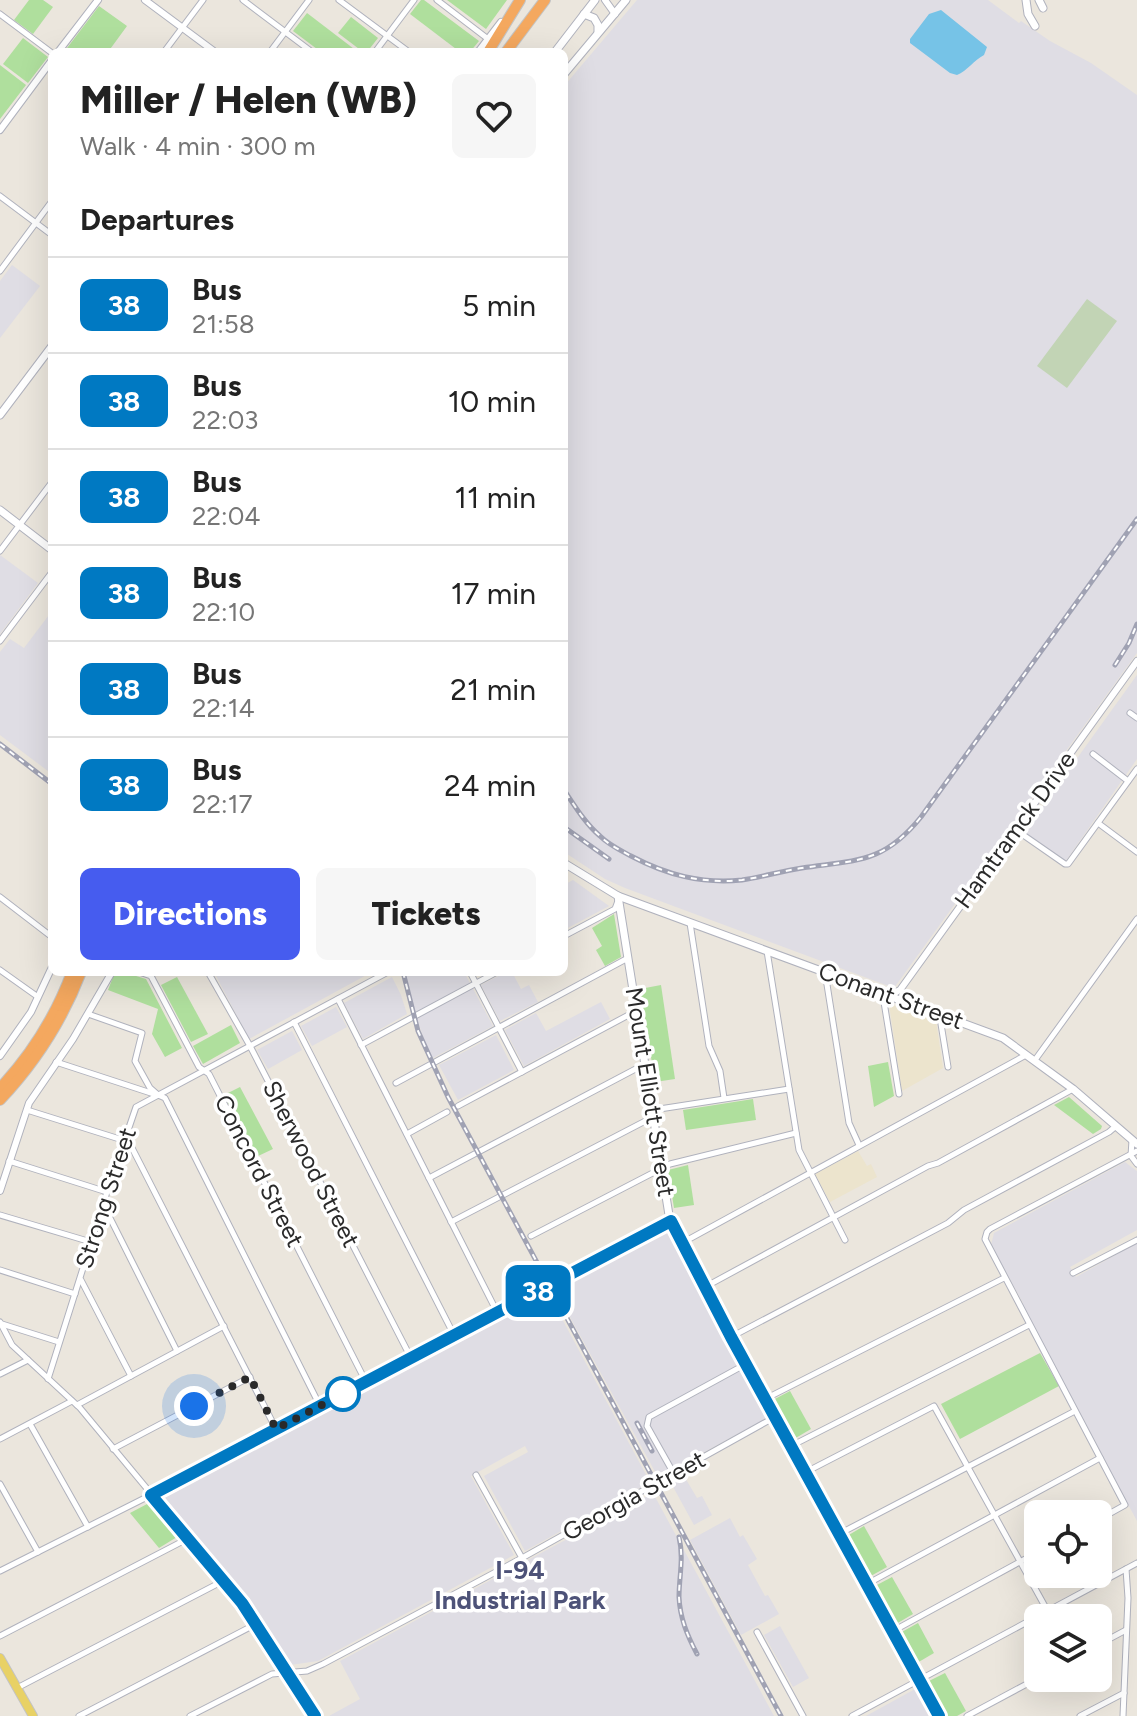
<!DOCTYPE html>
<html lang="en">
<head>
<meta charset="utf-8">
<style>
	:root { --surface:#fff; --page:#f6f6f6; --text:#222; --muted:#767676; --line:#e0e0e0; --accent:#465cef }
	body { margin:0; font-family:Figtree,sans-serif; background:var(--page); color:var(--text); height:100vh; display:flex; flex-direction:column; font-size:30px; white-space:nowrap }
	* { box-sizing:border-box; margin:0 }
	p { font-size:26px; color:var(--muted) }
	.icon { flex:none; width:44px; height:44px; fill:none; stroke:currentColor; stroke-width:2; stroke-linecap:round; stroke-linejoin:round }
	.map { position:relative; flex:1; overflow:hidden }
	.panel { position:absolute; left:48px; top:48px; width:520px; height:928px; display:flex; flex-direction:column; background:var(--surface); border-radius:12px; box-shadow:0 8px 32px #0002 }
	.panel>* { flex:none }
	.badge { padding:0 16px; border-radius:12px; font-size:28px; line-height:52px }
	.tools { position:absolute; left:1024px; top:1500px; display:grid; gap:16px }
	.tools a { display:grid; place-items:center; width:88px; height:88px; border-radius:12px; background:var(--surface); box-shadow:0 8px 32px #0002; font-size:40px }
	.you { position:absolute; width:40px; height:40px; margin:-20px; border:6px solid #fff; border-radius:50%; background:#1a73e8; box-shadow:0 0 0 12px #1a73e833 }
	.map>.badge { position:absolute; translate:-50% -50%; box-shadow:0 0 0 4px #fff }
	h2 { padding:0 32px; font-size:30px; line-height:72px }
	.round { display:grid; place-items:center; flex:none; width:84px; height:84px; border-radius:12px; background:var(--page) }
	.summary { display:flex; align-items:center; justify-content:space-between; height:136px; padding:0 32px }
	h1 { font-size:38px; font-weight:800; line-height:60px }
	.action { display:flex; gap:16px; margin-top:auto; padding:16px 32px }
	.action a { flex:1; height:92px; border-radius:12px; background:var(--accent); color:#fff; font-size:32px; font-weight:800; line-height:92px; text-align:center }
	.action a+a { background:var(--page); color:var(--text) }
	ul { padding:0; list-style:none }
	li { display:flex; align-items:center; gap:24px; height:96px; padding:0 32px; border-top:2px solid var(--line) }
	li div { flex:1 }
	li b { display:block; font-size:30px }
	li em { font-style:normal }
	li .badge { min-width:88px; font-weight:700; text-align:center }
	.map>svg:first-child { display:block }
</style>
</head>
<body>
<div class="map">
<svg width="1137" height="1716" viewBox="0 0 1137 1716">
	<rect width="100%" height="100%" fill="#ebe6dd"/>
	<g fill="#dfdde4">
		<path d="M 637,0 L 988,0 L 1019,23 L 1021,21 L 1050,41 L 1091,63 L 1137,95 L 1137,653 L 894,988 L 625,888 L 605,879 L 564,852 L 564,86 Z"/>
		<path d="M 12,265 L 40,286 L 0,338 L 0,281 Z"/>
		<path d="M 0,555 L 38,583 L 0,634 Z"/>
		<path d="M 52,611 L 51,645 L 52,774 L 0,735 L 0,652 L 10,639 L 24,648 Z"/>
		<path d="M 1137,675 L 1137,759 L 1065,862 L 1024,832 Z"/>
		<path d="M 573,880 L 609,906 L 564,930 L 564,885 Z"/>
		<path d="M 214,972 L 372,972 L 249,1039 Z"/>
		<path d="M 405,972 L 464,972 L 493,1026 L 431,1059 L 414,1011 Z"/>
		<path d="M 506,972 L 512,972 L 521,989 L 529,985 L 538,1002 L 500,1021 L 481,985 Z"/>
		<path d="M 392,977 L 401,995 L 407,1014 L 363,1039 L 344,1003 Z"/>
		<path d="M 601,1002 L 610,1019 L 524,1066 L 505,1030 L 536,1013 L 546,1031 Z"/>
		<path d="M 336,1007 L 347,1027 L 312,1046 L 301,1026 Z"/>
		<path d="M 292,1031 L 302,1050 L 268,1069 L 257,1050 Z"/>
		<path d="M 496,1035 L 514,1070 L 458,1100 L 439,1065 Z"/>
		<path d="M 1125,1162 L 1137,1171 L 1137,1230 L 1070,1267 L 1076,1277 L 1137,1243 L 1137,1521 L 1020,1306 L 1023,1303 L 991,1245 L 994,1233 Z"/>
		<path d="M 667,1230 L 769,1417 L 658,1477 L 555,1290 Z"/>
		<path d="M 548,1293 L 650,1482 L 525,1551 L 484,1476 L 528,1452 L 525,1446 L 471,1476 L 514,1555 L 318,1661 L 290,1665 L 247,1598 L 161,1496 Z"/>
		<path d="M 684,1476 L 697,1498 L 702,1496 L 712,1515 L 694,1525 L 671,1483 Z"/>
		<path d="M 653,1493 L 774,1716 L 329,1716 L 360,1699 L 340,1661 Z"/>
		<path d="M 730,1518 L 740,1537 L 743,1535 L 757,1559 L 748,1565 L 765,1596 L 768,1595 L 779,1614 L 741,1635 L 690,1540 Z"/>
		<path d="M 780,1626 L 809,1678 L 793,1687 L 764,1635 Z"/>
		<path d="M 917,1688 L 932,1716 L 866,1716 Z"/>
	</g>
	<g fill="#ece4cd">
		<path d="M 889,1004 L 936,1021 L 943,1068 L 902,1091 Z"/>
		<path d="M 858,1151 L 867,1166 L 871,1164 L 877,1177 L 830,1202 L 815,1174 Z"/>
	</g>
	<g fill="#afdf9d">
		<path d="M 29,0 L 43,0 L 53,7 L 33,34 L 14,20 Z"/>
		<path d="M 421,0 L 424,0 L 479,41 L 470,52 L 460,52 L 410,14 Z"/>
		<path d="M 447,0 L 507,0 L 486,29 Z"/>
		<path d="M 99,6 L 127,26 L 108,52 L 97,52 L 93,49 L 91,52 L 64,52 Z"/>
		<path d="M 307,13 L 358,52 L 321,52 L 293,31 Z"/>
		<path d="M 351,17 L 378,38 L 367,52 L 363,52 L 338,33 Z"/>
		<path d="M 23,38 L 48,57 L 28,83 L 3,64 Z"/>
		<path d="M 0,65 L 26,85 L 0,119 Z"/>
		<path d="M 614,914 L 621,957 L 605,966 L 596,950 L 602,946 L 592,928 Z"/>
		<path d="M 115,972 L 123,972 L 146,979 L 182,1048 L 165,1057 L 152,1034 L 158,1009 L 108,990 Z"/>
		<path d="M 177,977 L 208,1034 L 191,1042 L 161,985 Z"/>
		<path d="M 661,985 L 675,1079 L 655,1082 L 640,989 Z"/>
		<path d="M 231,1025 L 240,1043 L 203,1064 L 193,1046 Z"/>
		<path d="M 888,1062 L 894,1096 L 874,1107 L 868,1066 Z"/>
		<path d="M 240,1087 L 273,1149 L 256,1157 L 224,1095 Z"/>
		<path d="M 1069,1097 L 1102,1126 L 1101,1129 L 1093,1134 L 1054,1105 Z"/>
		<path d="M 753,1099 L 756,1120 L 686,1130 L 683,1110 Z"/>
		<path d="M 688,1165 L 694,1205 L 674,1208 L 668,1170 Z"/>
		<path d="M 1040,1353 L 1059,1386 L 960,1439 L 941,1404 Z"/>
		<path d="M 790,1391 L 811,1429 L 794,1439 L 773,1400 Z"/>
		<path d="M 149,1503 L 177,1537 L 159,1548 L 130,1513 Z"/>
		<path d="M 864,1526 L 887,1567 L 869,1577 L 847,1536 Z"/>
		<path d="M 892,1577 L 913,1614 L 896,1624 L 875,1586 Z"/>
		<path d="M 918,1623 L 934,1653 L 917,1663 L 900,1633 Z"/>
		<path d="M 945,1673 L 966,1711 L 957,1716 L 946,1716 L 927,1682 Z"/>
	</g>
	<path fill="#c2d4b5" d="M 1087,299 L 1117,321 L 1067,388 L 1037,366 Z"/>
	<path fill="#76c3e7" d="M 941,10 L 987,47 L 984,55 C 974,60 967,71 957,75 L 950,73 L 910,43 L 910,39 L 929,14 Z"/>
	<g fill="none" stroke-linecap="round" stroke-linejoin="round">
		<g stroke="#b0b2bd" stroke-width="7">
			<g id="minor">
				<path d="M 243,0 L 312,52"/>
				<path d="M 339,0 L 409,52"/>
				<path d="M 437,0 L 488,39"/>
				<path d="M 0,14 L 52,53"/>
				<path d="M 164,52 L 203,0"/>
				<path d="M 270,52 L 309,0"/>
				<path d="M 375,52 L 414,0"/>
				<path d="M 0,196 L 52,235"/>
				<path d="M 0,271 L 52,201"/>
				<path d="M 0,551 L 52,482"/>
				<path d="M 0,641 L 52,572"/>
				<path d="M 1130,713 L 1137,718"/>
				<path d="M 1093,754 L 1128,781"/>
				<path d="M 1098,823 L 1137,852"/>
				<path d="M 1016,830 L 1065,864 L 1068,864 L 1137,769"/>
				<path d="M 0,897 L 52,937"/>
				<path d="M 690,923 L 709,1046 L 720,1071 L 724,1098"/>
				<path d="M 564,936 L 615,909 L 618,901"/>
				<path d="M 767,951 L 799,1150 L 845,1240"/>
				<path d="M 0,970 L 38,997"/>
				<path d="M 139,972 L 151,976 L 199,1067 L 209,1074 L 366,1382"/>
				<path d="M 208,972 L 250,1046 L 411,1358"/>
				<path d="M 470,972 L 522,1072"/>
				<path d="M 825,972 L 849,1123 L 859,1145"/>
				<path d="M 889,996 L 884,1002 L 899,1094"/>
				<path d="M 338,999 L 497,1312"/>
				<path d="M 88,1014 L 142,1033 L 135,1061 L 150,1088 L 158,1095 L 165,1098 L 320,1406"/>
				<path d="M 943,1015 L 941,1024 L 948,1067"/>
				<path d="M 294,1022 L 454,1335"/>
				<path d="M 361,1045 L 497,972"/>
				<path d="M 1035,1060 L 1137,919"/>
				<path d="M 56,1062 L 154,1094"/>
				<path d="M 396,1083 L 628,958"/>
				<path d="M 458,1106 L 636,1011"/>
				<path d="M 27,1110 L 129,1142 L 276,1429"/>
				<path d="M 653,1110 L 789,1089"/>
				<path d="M 407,1134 L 447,1112"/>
				<path d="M 1132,1140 L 1131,1156 L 1137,1164"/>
				<path d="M 9,1161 L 107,1192"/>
				<path d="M 429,1178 L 645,1064"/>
				<path d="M 104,1206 L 177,1351"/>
				<path d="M 0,1215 L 91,1242"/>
				<path d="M 451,1222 L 653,1117"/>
				<path d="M 531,1236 L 670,1164 L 796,1133"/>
				<path d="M 682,1243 L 1026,1055"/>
				<path d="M 0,1270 L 75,1294"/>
				<path d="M 1073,1273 L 1137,1240"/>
				<path d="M 81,1280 L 131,1376"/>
				<path d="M 705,1287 L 928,1166 L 938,1163 L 1073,1089"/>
				<path d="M 0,1322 L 12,1345 L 80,1408 L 242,1603 L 315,1716"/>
				<path d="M 2,1324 L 59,1342"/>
				<path d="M 731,1337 L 948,1223 L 964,1210 L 1109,1132 L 1116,1126"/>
				<path d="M 0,1374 L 28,1360"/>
				<path d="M 48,1379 L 107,1192 L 136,1107 L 388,972"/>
				<path d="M 765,1399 L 1004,1278"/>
				<path d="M 77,1405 L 224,1326"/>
				<path d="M 30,1424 L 88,1527"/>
				<path d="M 0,1439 L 72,1401"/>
				<path d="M 791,1446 L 1029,1325"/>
				<path d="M 113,1449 L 250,1377"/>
				<path d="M 806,1472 L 934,1406 L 1047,1610"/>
				<path d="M 674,1474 L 647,1426 L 649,1417 L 746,1364"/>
				<path d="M 476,1475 L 522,1558"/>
				<path d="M 0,1484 L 38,1552"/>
				<path d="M 1098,1520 L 1125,1505 L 985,1239 L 987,1232 L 990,1229 L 1137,1151"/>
				<path d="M 839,1534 L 1075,1411"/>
				<path d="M 0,1571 L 151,1495 L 671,1221"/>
				<path d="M 867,1584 L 1100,1458"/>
				<path d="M 893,1631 L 1038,1552"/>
				<path d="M 757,1632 L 803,1716"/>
				<path d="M 0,1636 L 187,1539"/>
				<path d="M 1098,1645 L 1126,1630"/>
				<path d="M 17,1688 L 223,1581"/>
				<path d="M 79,1716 L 256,1624"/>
				<path d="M 190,1716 L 272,1674 L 307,1671 L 323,1664 L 522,1558 L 775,1417"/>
				<path d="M 852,1716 L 1137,1563"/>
				<path d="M 967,1716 L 1038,1678"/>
				<path d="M 1080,1716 L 1124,1693"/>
				<path d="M 1123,1716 L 1128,1598 L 1126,1569"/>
			</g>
		</g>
		<g stroke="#b0b2bd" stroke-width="8">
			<g id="tertiary">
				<path d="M 145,0 L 215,52"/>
				<path d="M 605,0 L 615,14"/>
				<path d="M 58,52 L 98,0"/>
				<path d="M 478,52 L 501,22"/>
				<path d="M 0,130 L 52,60"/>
				<path d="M 890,995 L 900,990 L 1137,661"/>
				<path d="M 0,1056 L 31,1012 L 52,967"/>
				<path d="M 0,1191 L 29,1103 L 73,1039 L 112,972"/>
			</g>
		</g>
		<g stroke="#b0b2bd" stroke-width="9">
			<g id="secondary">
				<path d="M 1026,0 L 1028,14 L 1035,26"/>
				<path d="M 1039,0 L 1043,8"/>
				<path d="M 584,14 L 594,18 L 598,25 L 598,32"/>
				<path d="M 555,52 L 595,0"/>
				<path d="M 564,74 L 626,0"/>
				<path d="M 0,415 L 52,346"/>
				<path d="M 0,510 L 52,550"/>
				<path d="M 564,863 L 618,896 L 1003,1038 L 1073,1089 L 1137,1144"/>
				<path d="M 618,896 L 669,1215 L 672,1225 L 731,1337 L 939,1716"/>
			</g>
		</g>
		<g stroke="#c3c3c3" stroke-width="10">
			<path id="primary" d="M 0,1658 L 33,1716"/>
		</g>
		<g stroke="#c3c3c3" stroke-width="12">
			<g id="motorway">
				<path d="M 488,52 L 520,0"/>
				<path d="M 506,52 L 545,0"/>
				<path d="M 0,1088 C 31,1055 56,1015 72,972"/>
				<path d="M 0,1100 C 35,1063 63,1019 81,972"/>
			</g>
		</g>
		<use href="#minor" stroke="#fff" stroke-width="5"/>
		<use href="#tertiary" stroke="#fff" stroke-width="6"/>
		<use href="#secondary" stroke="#fff" stroke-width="7"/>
		<use href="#primary" stroke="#e8d165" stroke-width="8"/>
		<use href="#motorway" stroke="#f4a85f" stroke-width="10"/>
		<g stroke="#a0a2b3" stroke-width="5">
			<g id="rail">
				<path d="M 1115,665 L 1129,643 L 1137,624"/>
				<path d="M 0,744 L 52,784"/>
				<path d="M 566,793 C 576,808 586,824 600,836 C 609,845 620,850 631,856 C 667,875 701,884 742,880 C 762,877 782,871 802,868 C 856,860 883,864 921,817 L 1137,519"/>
				<path d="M 564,827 L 609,859"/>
				<path d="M 403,972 L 418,1031 L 448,1097 L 781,1716"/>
				<path d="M 637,1423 L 652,1451"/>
				<path d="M 679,1537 C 684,1558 679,1577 679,1597 C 680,1618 687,1635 697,1654"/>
			</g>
		</g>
		<use href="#rail" stroke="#fff" stroke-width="2" stroke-dasharray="6" stroke-linecap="butt"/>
	</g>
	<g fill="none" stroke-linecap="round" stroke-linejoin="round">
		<g stroke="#fff" stroke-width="18">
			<path id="line" d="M 315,1716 L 242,1603 L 151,1495 L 671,1221 L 731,1337 L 939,1716"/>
		</g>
		<use href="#line" stroke="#0079c2" stroke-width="12"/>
		<path stroke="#2a2a2a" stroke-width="8" stroke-dasharray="0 14.4" d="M 194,1406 L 250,1377 L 276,1429 L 343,1394"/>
	</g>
	<circle fill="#fff" stroke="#0079c2" stroke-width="4" cx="343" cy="1394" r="16"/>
	<g text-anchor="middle" stroke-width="7" stroke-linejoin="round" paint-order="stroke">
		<g font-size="24" fill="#2a2a2a" stroke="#fff">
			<text transform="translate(1015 830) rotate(-54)" y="8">Hamtramck Drive</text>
			<text transform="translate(891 996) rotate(20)" y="8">Conant Street</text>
			<text transform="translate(650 1092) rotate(81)" y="8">Mount Elliott Street</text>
			<text transform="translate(311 1164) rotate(63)" y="8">Sherwood Street</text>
			<text transform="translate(259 1171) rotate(63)" y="8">Concord Street</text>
			<text transform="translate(106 1198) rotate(-72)" y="8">Strong Street</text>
			<text transform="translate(634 1496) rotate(-29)" y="8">Georgia Street</text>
		</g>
		<g font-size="26" font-weight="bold" fill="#4d5278" stroke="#fff">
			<text x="520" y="1579">I-94<tspan x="520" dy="30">Industrial Park</tspan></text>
		</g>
	</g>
</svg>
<div class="tools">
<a><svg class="icon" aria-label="locate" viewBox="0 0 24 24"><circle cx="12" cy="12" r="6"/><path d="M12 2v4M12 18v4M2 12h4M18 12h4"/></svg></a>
<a><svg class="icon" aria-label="layers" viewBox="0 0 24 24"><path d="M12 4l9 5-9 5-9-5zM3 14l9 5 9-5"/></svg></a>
</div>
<div class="you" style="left:194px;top:1406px"></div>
<b class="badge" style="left:538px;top:1291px;background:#0079c2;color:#fff">38</b>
<section class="panel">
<div class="summary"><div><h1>Miller / Helen (WB)</h1><p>Walk · 4 min · 300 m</p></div><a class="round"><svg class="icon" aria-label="heart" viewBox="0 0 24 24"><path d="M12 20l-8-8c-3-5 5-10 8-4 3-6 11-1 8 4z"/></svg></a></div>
<h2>Departures</h2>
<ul>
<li><span class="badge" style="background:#0079c2;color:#fff">38</span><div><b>Bus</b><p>21:58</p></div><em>5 min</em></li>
<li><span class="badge" style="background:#0079c2;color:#fff">38</span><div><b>Bus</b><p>22:03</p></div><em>10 min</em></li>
<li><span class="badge" style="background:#0079c2;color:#fff">38</span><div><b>Bus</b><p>22:04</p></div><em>11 min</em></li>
<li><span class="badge" style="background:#0079c2;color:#fff">38</span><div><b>Bus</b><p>22:10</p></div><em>17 min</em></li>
<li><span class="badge" style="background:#0079c2;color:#fff">38</span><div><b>Bus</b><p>22:14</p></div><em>21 min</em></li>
<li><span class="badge" style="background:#0079c2;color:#fff">38</span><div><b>Bus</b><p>22:17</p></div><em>24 min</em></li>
</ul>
<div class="action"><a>Directions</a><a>Tickets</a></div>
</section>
</div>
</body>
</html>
